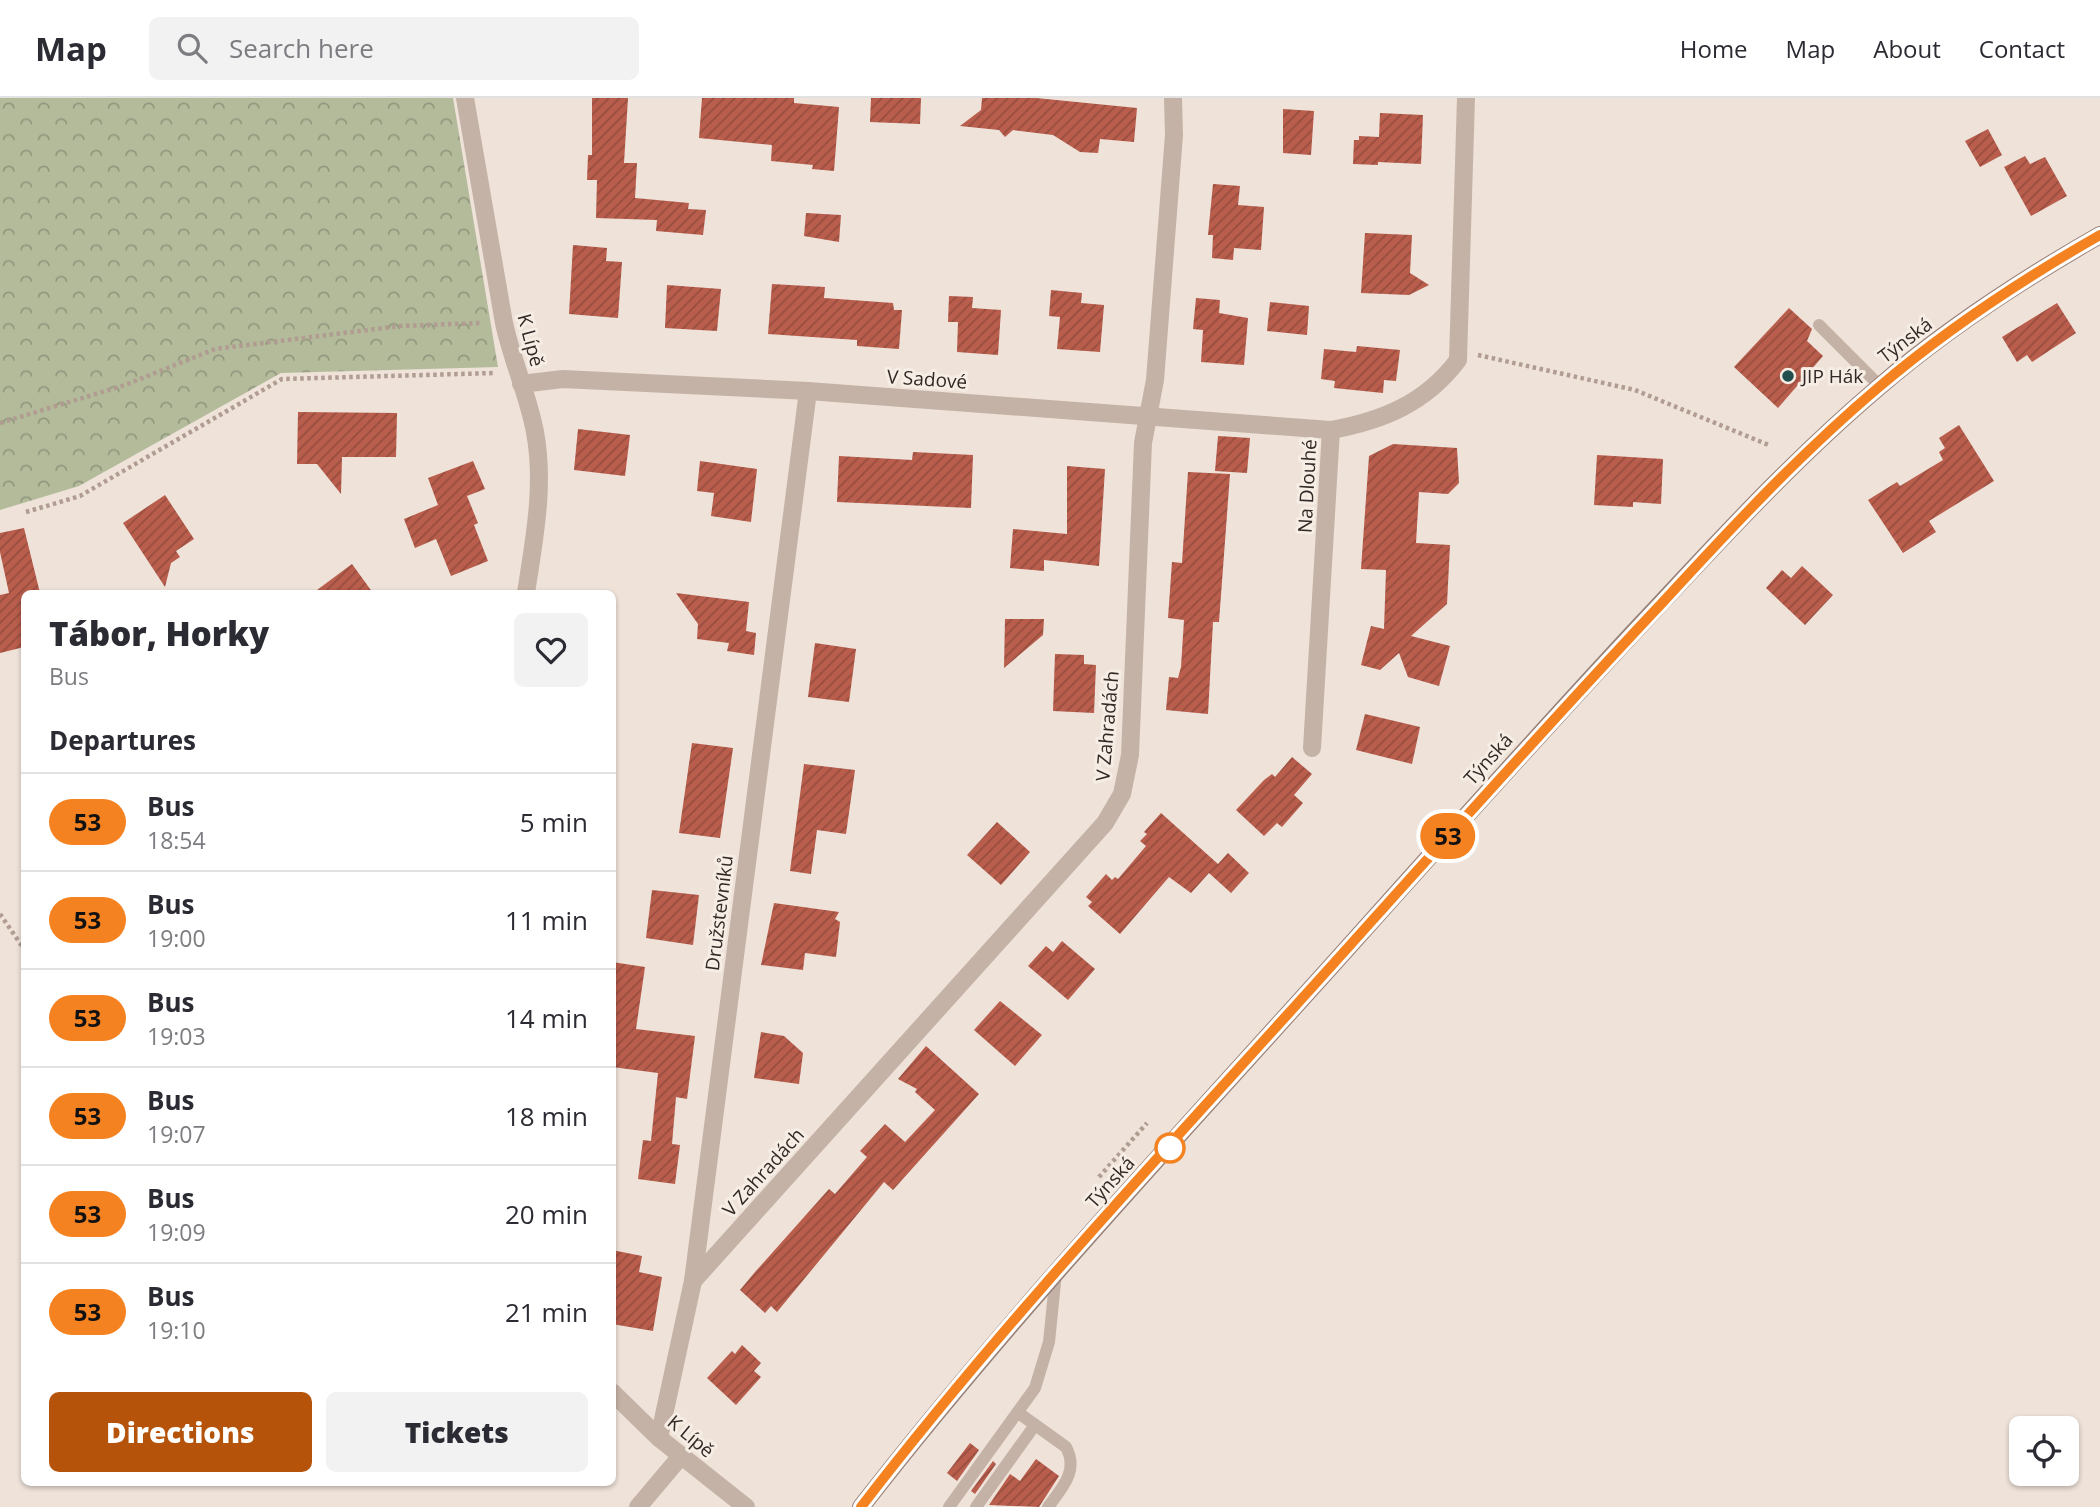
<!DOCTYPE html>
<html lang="en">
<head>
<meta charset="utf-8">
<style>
	:root { --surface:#fff; --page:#f2f2f3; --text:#2b2b33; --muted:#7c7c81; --line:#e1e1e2; --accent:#b45309 }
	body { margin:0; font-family:"Open Sans",sans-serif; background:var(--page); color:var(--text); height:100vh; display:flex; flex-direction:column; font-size:26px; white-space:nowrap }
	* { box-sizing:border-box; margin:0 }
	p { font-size:23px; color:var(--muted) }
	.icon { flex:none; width:38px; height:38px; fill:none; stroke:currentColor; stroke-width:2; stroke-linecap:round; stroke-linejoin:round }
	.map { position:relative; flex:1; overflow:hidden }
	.drawer { position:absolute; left:21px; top:492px; width:595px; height:896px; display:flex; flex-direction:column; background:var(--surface); border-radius:10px; box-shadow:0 2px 5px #0004 }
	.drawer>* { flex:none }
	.badge { padding:0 14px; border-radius:23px; font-size:24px; line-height:46px }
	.buttons { position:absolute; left:2009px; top:1318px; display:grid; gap:14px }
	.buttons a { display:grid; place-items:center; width:70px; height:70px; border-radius:10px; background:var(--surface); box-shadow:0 2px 5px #0004; font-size:35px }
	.map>.badge { position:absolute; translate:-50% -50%; box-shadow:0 0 0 4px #fff }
	h2 { padding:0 28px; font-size:26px; line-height:63px }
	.round { display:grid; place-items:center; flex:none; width:74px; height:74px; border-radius:10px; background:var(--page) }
	.headline { display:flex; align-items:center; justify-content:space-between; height:119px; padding:0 28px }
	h1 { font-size:33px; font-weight:800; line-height:52px }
	.cta { display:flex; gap:14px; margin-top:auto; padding:14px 28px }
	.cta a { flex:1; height:80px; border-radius:10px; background:var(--accent); color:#fff; font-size:28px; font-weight:800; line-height:80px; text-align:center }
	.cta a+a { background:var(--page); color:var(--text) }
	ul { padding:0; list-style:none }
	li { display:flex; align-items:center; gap:21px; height:98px; padding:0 28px; border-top:2px solid var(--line) }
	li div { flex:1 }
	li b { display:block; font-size:26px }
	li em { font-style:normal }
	li .badge { min-width:77px; font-weight:700; text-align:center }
	header { display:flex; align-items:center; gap:42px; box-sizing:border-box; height:98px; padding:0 35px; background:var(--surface); border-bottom:2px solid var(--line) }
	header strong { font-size:33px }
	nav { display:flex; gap:38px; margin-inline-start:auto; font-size:24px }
	.search { width:490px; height:63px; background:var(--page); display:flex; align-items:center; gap:18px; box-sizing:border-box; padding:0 24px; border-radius:10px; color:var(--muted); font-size:26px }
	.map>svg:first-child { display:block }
</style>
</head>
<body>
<header>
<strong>Map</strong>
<div class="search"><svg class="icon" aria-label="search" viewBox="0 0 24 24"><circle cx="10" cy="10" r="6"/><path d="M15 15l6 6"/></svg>Search here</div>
<nav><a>Home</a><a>Map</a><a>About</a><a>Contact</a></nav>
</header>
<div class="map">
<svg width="2100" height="1409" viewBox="0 0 2100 1409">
	<defs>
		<pattern id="forest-crowns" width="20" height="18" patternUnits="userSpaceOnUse" patternTransform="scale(1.75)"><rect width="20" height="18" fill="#b3bb9b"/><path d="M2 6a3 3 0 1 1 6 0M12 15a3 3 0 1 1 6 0" fill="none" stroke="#92987e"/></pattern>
		<pattern id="building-hatch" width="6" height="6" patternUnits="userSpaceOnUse" patternTransform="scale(1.75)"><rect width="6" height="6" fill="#b95d4c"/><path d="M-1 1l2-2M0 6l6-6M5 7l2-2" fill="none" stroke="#974d3f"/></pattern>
	</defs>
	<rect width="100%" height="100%" fill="#eee2d9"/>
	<path fill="url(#forest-crowns)" d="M 0,0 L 453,0 L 498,269 L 281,275 L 79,388 L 0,412 Z"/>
	<g fill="url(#building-hatch)">
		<path d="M 592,0 L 628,0 L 624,65 L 637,65 L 635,100 L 689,105 L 688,111 L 706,112 L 703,137 L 656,133 L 657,122 L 596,120 L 597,82 L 587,82 L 588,57 L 592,57 Z"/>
		<path d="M 702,0 L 794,0 L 794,5 L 839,9 L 834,73 L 812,71 L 813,67 L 771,63 L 772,47 L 699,40 Z"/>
		<path d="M 871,0 L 921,0 L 920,26 L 870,24 Z"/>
		<path d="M 982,0 L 1036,0 L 1137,10 L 1134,44 L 1100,41 L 1098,55 L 1080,54 L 1053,37 L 1013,32 L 1005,39 L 999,32 L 960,28 L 981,12 Z"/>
		<path d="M 1283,11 L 1314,13 L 1311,57 L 1283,55 Z"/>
		<path d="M 1380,15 L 1423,17 L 1421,66 L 1378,64 L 1378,67 L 1353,66 L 1354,42 L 1359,42 L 1359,38 L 1379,39 Z"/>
		<path d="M 1988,31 L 2002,57 L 1980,69 L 1965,43 Z"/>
		<path d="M 2025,58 L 2030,66 L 2045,59 L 2067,98 L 2031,118 L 2004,69 Z"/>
		<path d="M 1213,86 L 1240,88 L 1238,107 L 1264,109 L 1261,152 L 1234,150 L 1233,162 L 1212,160 L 1213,137 L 1208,137 Z"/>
		<path d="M 806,115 L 841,117 L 839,144 L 804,138 Z"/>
		<path d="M 1365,135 L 1412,137 L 1410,175 L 1429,187 L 1409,197 L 1361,195 Z"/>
		<path d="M 573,147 L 607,150 L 606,163 L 622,164 L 618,220 L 569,216 Z"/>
		<path d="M 772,186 L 825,189 L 824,200 L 893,205 L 894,212 L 902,212 L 899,251 L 857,248 L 857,242 L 768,236 Z"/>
		<path d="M 667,187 L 721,191 L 717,233 L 665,230 Z"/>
		<path d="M 1051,192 L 1082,195 L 1081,205 L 1104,207 L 1100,254 L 1057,251 L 1060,219 L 1049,218 Z"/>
		<path d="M 949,198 L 973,199 L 972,210 L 1001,212 L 998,257 L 957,254 L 958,224 L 948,224 Z"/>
		<path d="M 1196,200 L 1220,202 L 1219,215 L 1248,220 L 1244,267 L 1201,264 L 1203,232 L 1193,231 Z"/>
		<path d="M 1270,204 L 1309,208 L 1307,237 L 1267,233 Z"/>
		<path d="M 2057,205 L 2076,235 L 2032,264 L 2027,257 L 2017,264 L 2002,239 Z"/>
		<path d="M 1789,210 L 1812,231 L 1807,243 L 1823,258 L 1778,310 L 1734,269 Z"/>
		<path d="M 1357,248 L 1400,252 L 1396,283 L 1384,282 L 1383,295 L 1334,290 L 1335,283 L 1321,281 L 1324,251 L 1356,254 Z"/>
		<path d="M 298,314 L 397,315 L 396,359 L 342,359 L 341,396 L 317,366 L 297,366 Z"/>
		<path d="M 1959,327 L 1994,383 L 1929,423 L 1936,434 L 1903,455 L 1868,402 L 1897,384 L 1900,388 L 1943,362 L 1939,354 L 1945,350 L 1939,340 Z"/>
		<path d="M 578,331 L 630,337 L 625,378 L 574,372 Z"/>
		<path d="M 1218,338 L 1250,340 L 1247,375 L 1215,373 Z"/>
		<path d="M 1393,346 L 1457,350 L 1459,385 L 1448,396 L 1419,394 L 1416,445 L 1450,447 L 1447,506 L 1411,538 L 1450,548 L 1439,588 L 1408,579 L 1399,555 L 1380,572 L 1361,567 L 1371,528 L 1384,531 L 1386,472 L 1361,471 L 1369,358 Z"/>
		<path d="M 913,354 L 973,357 L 971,410 L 837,404 L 839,358 L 912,362 Z"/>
		<path d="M 1597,357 L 1663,361 L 1661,406 L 1633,404 L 1633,409 L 1594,407 Z"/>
		<path d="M 473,363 L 485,391 L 467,398 L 478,425 L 474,427 L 488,463 L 451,478 L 436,441 L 415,450 L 404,421 L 438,407 L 428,380 Z"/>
		<path d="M 700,363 L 757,371 L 751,424 L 711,418 L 714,395 L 697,393 Z"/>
		<path d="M 1067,368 L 1105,371 L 1099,468 L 1044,462 L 1044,473 L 1010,470 L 1013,431 L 1067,436 Z"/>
		<path d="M 1188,374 L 1230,376 L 1219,524 L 1213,524 L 1208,616 L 1166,612 L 1169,579 L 1178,580 L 1181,569 L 1184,522 L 1168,520 L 1172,464 L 1182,465 Z"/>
		<path d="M 165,397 L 194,441 L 176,453 L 180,459 L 171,465 L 165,489 L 123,425 Z"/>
		<path d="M 24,430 L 40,495 L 24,495 L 24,549 L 0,555 L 0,497 L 9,495 L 0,454 L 0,435 Z"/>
		<path d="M 352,466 L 373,495 L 313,495 Z"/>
		<path d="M 1802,468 L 1833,497 L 1805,527 L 1766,490 L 1782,472 L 1791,480 Z"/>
		<path d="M 676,495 L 749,504 L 746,533 L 756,535 L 754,557 L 727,553 L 729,545 L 697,541 L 698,526 Z"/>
		<path d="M 1005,521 L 1044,521 L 1043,537 L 1004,570 Z"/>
		<path d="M 815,545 L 856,551 L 849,604 L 808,599 Z"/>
		<path d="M 1055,556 L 1084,557 L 1084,566 L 1096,567 L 1094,615 L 1053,613 Z"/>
		<path d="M 1365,616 L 1420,629 L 1412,666 L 1356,652 Z"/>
		<path d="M 692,645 L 733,650 L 720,740 L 679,735 Z"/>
		<path d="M 1292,659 L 1312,676 L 1294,697 L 1303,705 L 1282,729 L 1277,725 L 1264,738 L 1236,712 L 1264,682 L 1272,676 L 1275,679 Z"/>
		<path d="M 804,666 L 855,672 L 846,736 L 817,732 L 811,776 L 790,773 Z"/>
		<path d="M 1161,715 L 1218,766 L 1228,755 L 1249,775 L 1231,795 L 1209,775 L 1191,795 L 1169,779 L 1120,836 L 1088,808 L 1092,804 L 1086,799 L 1106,776 L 1112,782 L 1115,779 L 1118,781 L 1146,748 L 1140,743 L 1147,736 L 1144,734 Z"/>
		<path d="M 997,724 L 1030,754 L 1001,787 L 967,757 Z"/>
		<path d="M 652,792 L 699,797 L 693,847 L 646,840 Z"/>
		<path d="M 774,805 L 839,814 L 835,821 L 840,824 L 836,859 L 805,855 L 803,872 L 761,867 Z"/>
		<path d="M 1062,843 L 1095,871 L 1068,902 L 1028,868 L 1046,848 L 1053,854 Z"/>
		<path d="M 612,864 L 645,869 L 636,931 L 695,938 L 687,1001 L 676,999 L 672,1046 L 680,1047 L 675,1086 L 638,1081 L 643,1042 L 651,1043 L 658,975 L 612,969 Z"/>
		<path d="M 1000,903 L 1042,937 L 1015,968 L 974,932 Z"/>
		<path d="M 761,934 L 784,938 L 803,955 L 799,986 L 754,980 Z"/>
		<path d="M 926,948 L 979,996 L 893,1092 L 884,1084 L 777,1214 L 771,1208 L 765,1215 L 740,1192 L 755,1174 L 829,1091 L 835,1096 L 867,1059 L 860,1053 L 885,1026 L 905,1044 L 935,1012 L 915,994 L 917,991 L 898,981 Z"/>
		<path d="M 612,1152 L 642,1158 L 639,1174 L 662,1179 L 653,1233 L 612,1226 Z"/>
		<path d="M 742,1247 L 761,1265 L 754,1273 L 761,1279 L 736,1307 L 707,1280 L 732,1253 L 735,1256 Z"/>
		<path d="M 970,1345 L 979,1352 L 957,1383 L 947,1375 Z"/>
		<path d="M 1036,1361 L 1059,1378 L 1039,1409 L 989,1407 L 1010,1376 L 1020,1383 Z"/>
		<path d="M 993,1363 L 996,1366 L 975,1396 L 971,1393 Z"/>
	</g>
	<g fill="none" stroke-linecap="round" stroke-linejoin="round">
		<g stroke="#b09c91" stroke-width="4.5" stroke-dasharray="3.5 3.5" stroke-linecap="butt">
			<path d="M 1478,257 L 1635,292 L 1771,348"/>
			<path d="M 0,325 L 125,287 L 215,251 L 400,228 L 482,225"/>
			<path d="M 26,414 L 80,398 L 282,281 L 495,275"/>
			<path d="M 0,816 L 24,851"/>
			<path d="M 1099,1079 L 1147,1025"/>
		</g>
		<g stroke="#c5b2a6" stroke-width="12">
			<path d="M 1819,227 L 1880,288"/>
			<path d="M 1020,1316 L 1066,1349 C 1079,1373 1062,1390 1048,1409"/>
			<path d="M 949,1409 L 1035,1290 L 1049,1244 L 1056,1175"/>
			<path d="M 976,1409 L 1035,1327"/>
		</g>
		<g stroke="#c5b2a6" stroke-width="18">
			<path d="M 465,0 L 504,225 C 512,262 528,297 535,334 C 545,388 534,442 526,495"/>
			<path d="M 521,286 L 563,281 L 808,293 L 1331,332"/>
			<path d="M 1312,650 L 1331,332 C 1382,323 1426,305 1458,262 L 1466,0"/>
			<path d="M 693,1183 L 1105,725 L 1122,696 L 1130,657 L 1143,345 L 1155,282 L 1174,37 L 1173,0"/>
			<path d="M 612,1294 L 659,1340 L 746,1409"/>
			<path d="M 659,1340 L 693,1183 L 808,293"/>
			<path d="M 638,1409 L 681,1358"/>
		</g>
		<path stroke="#988178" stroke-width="18" d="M 861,1409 C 1017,1209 1192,1024 1361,835 C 1455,730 1548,626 1644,523 C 1720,442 1794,361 1879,289 C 1946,231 2023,181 2100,137"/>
	</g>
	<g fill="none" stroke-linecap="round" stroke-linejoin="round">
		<g stroke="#fff" stroke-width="16">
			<path id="line" d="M 861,1409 C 1016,1208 1192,1024 1361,835 C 1461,724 1560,613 1663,504 C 1732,429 1801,355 1879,289 C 1947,231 2023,181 2100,137"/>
		</g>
		<use href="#line" stroke="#f58220" stroke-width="10"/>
	</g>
	<circle fill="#204f4e" stroke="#f6ede5" stroke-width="2.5" cx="1788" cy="278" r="7"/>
	<circle fill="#fff" stroke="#f58220" stroke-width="3.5" cx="1170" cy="1050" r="14"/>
	<g text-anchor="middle" stroke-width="6" stroke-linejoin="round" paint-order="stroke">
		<g font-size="19" fill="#322926" stroke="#f6ede5">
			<text transform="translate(531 242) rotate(75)" y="7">K Lípě</text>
			<text transform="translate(1905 242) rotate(-37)" y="7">Týnská</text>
			<text transform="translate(927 281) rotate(4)" y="7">V Sadové</text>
			<text transform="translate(1307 388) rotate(-87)" y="7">Na Dlouhé</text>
			<text transform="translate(1107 628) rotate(-85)" y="7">V Zahradách</text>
			<text transform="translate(1488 661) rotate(-48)" y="7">Týnská</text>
			<text transform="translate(719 815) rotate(-83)" y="7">Družstevníků</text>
			<text transform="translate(763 1074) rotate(-48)" y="7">V Zahradách</text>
			<text transform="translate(1110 1084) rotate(-48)" y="7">Týnská</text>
			<text transform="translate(691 1338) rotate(40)" y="7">K Lípě</text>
		</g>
		<g font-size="19" fill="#322926" stroke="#f6ede5" text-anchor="start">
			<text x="1802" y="285">JIP Hák</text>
		</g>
	</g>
</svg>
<div class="buttons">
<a><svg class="icon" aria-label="locate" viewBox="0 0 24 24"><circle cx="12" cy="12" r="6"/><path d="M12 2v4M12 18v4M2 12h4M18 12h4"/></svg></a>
</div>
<b class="badge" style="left:1448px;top:738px;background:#f58220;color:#111">53</b>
<section class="drawer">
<div class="headline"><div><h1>Tábor, Horky</h1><p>Bus</p></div><a class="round"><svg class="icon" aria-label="heart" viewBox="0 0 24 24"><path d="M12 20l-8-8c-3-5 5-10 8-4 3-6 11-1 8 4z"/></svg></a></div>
<h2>Departures</h2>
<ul>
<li><span class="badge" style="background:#f58220;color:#111">53</span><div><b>Bus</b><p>18:54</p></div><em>5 min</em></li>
<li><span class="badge" style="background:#f58220;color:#111">53</span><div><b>Bus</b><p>19:00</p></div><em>11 min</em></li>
<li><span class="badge" style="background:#f58220;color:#111">53</span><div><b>Bus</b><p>19:03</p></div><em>14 min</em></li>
<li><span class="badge" style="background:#f58220;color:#111">53</span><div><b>Bus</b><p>19:07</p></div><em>18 min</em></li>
<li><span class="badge" style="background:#f58220;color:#111">53</span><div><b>Bus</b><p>19:09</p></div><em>20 min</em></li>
<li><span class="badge" style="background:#f58220;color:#111">53</span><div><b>Bus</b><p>19:10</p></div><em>21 min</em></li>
</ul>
<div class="cta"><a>Directions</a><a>Tickets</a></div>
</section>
</div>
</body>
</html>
